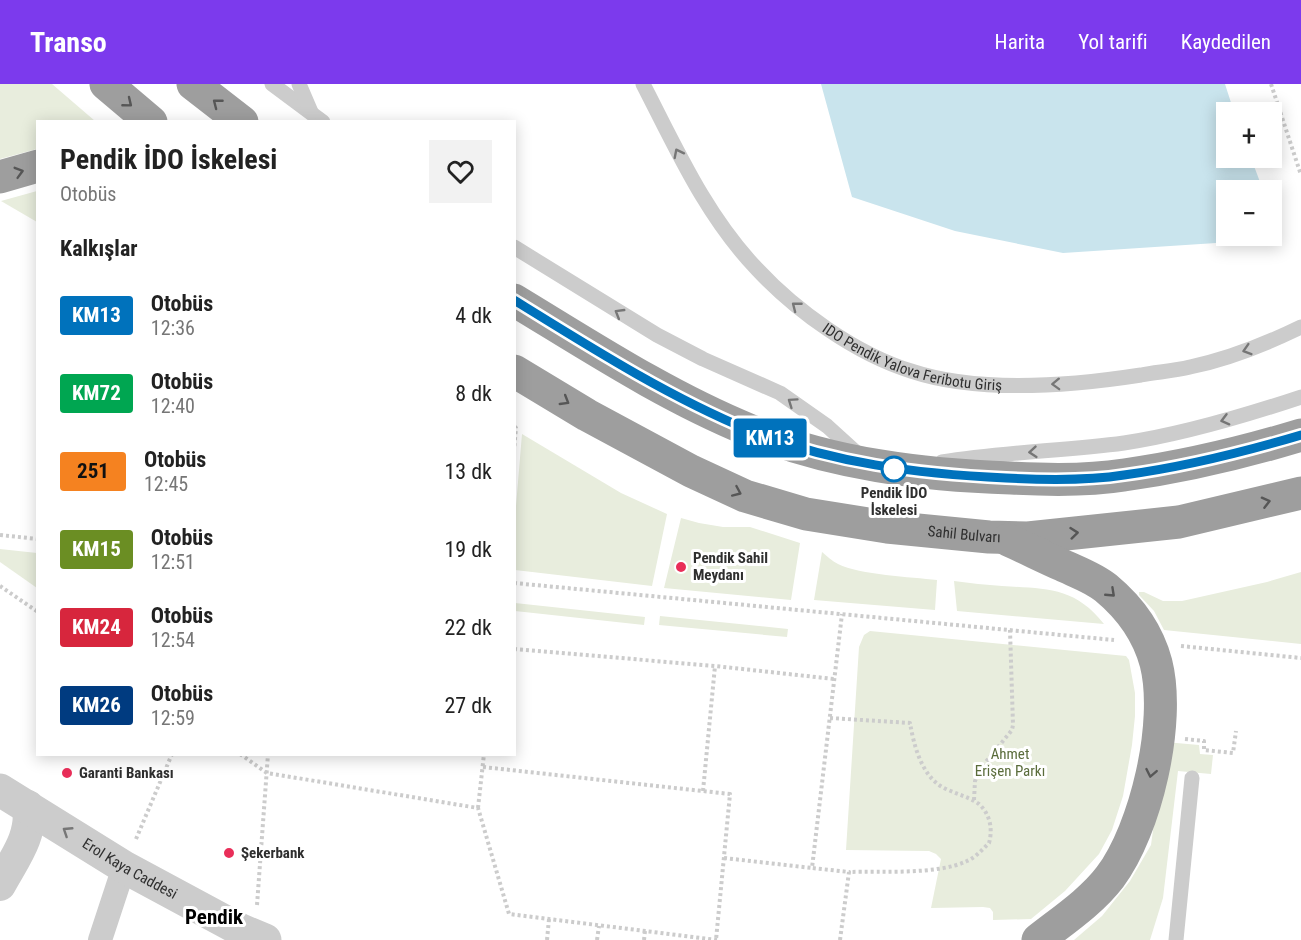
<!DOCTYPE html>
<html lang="tr">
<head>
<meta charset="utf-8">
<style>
	:root { --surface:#fff; --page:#f2f2f2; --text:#222; --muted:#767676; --accent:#7c3aed }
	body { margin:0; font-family:"Roboto Condensed",sans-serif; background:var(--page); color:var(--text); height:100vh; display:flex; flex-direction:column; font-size:22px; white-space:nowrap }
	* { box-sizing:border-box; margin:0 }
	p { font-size:20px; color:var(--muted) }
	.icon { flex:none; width:33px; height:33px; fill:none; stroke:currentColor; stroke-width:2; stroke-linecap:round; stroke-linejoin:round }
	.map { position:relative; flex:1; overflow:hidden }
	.sheet { position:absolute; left:36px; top:36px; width:480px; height:636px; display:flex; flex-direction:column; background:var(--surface); border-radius:0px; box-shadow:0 3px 15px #0003 }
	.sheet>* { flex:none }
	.badge { padding:0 12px; border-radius:4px; font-size:21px; line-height:39px }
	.tools { position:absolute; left:1216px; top:18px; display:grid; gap:12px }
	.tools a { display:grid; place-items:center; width:66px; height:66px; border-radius:0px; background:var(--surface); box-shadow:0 3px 15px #0003; font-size:30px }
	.map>.badge { position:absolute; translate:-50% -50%; box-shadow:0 0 0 3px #fff }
	h2 { padding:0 24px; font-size:22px; line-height:54px }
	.round { display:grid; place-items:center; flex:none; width:63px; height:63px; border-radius:0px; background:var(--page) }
	.headline { display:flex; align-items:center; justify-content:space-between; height:102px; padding:0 24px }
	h1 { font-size:28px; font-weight:700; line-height:45px }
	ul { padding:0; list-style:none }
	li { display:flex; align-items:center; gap:18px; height:78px; padding:0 24px }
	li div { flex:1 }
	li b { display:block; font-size:22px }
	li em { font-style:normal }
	li .badge { min-width:66px; font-weight:700; text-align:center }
	header { display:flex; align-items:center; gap:36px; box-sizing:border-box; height:84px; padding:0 30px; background:var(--accent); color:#fff }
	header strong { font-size:28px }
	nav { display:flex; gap:33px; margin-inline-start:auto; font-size:21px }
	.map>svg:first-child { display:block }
</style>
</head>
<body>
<header>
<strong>Transo</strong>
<nav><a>Harita</a><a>Yol tarifi</a><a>Kaydedilen</a></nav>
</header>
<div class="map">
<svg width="1301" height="856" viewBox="0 0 1301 856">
	<rect width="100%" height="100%" fill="#fff"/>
	<g fill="#e8eddd">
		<path d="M 0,0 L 52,0 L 95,37 L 38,38 L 37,65 L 0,75 Z"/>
		<path d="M 37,107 L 37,138 L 1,117 Z"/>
		<path d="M 522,350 L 621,409 L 667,430 L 652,502 L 515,486 L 515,434 Z"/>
		<path d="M 681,434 L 699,439 L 723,443 L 750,443 L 800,459 L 791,516 L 664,504 Z"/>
		<path d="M 0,465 L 37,469 L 37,504 L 0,478 Z"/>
		<path d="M 822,468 C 827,472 832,477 838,480 C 860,491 911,493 937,496 L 935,526 L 814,516 Z"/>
		<path d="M 1301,488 L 1301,560 L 1164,546 L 1154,527 L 1139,511 L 1139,508 L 1144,508 L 1163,517 L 1182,517 L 1267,498 Z"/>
		<path d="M 954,497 C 970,499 986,501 1002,502 C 1045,505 1074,502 1104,540 L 957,527 Z"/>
		<path d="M 515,519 L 645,533 L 644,541 L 515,527 Z"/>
		<path d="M 660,532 L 788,545 L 787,553 L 659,541 Z"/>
		<path d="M 870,547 L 1126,572 L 1129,576 L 1135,609 L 1135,632 L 1132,661 L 1123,712 L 1112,746 L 1099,770 L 1065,807 L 1031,835 L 993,836 L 993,828 L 990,824 L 983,823 L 931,824 L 941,775 L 936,770 L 929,767 L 846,766 L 859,563 L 864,551 Z"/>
		<path d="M 1165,658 L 1199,661 L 1200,670 L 1213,671 L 1211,690 L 1178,687 L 1163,814 L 1150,856 L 1074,856 L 1102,832 L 1130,797 L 1151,761 Z"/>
	</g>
	<path fill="#c9e4ed" d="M 821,0 L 1225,0 L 1234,28 L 1227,28 L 1227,74 L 1251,74 L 1263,106 L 1227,106 L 1227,152 L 1239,152 L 1216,159 L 1063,169 L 955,147 L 852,113 Z"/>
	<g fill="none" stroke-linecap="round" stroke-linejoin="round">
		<g stroke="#ccc" stroke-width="4" stroke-dasharray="3 3" stroke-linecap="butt">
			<path d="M 1271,0 L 1301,91"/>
			<path d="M 514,342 L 516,344 L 514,366"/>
			<path d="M 0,451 L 38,455"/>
			<path d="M 514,499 L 1114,556"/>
			<path d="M 0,502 L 38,528"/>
			<path d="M 1181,562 L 1301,574"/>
			<path d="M 514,565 L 715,582 L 834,595"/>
			<path d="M 830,634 L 910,639 C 914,662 922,693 944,704 C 956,710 969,713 979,720 C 990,730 993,745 989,759 C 982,766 976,773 967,777 C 938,791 881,787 849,788"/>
			<path d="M 1185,655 L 1204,657 L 1204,666 L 1233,669 L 1236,647"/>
			<path d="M 240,670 L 267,689 L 478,724 L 509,830 L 717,856"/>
			<path d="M 483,683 L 730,710 L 716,856"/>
			<path d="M 703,707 L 715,582"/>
			<path d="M 974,716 L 975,697 L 980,685 L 1012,646 L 1013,641 L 1010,546"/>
			<path d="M 478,724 L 484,670"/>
			<path d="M 136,755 L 172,670"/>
			<path d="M 724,774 L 812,784"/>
			<path d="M 257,821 L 268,670"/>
			<path d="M 547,856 L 549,835"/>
			<path d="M 597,856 L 599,842"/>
			<path d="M 644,856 L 645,847"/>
			<path d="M 840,856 L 849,788 L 812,784 L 842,530"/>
		</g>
		<g stroke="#ccc" stroke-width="15">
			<path d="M 272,0 L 323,38"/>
			<path d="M 299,0 L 311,28"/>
			<path id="s1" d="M 643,0 C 676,64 706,132 757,185 C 796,227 856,270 911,287 C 980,310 1070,302 1141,291 C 1157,288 1174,287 1190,283 C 1229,275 1266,260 1301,243"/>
			<path d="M 514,163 L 657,251 L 703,275 L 780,309 L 827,342 L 859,371"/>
			<path d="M 942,378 C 1002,368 1064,367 1124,359 C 1184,350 1244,332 1301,313"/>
			<path d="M 1176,856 L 1192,694"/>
		</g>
		<path stroke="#ccc" stroke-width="24" d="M 100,856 L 124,783"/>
		<path stroke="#ccc" stroke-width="32" d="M 0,801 C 14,775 33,752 28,722"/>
		<path stroke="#ccc" stroke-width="33" id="s2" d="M 0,706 L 124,783 L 241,846 L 265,856"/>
		<g stroke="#9e9e9e" stroke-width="33">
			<path d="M 106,0 L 151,38"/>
			<path d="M 193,0 L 242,38"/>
			<path d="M 0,93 L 38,82"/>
			<path d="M 514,216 C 590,262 666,312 749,346 C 832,380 922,391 1011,394 C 1048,396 1087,397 1124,391 C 1182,383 1245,368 1301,351"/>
			<path id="s3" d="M 514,287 L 587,331 L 691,387 L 745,412 L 806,430 L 887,443 L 989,453 L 1028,454 L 1179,438 L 1301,409"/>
			<path d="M 1008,456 C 1026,464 1044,473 1062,481 C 1077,488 1094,494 1106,504 C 1130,524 1148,549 1156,579 C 1171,638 1146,745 1110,793 C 1091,818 1062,837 1038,856"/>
		</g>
	</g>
	<defs><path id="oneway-chevron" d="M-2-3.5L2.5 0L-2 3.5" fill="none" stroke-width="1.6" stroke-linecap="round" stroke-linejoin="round" transform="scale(1.5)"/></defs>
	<g stroke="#565656">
		<use href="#oneway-chevron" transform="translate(128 19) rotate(39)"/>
		<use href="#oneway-chevron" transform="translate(217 19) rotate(-142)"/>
		<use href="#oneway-chevron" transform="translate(19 88) rotate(-16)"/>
		<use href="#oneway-chevron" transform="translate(565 317) rotate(31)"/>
		<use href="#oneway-chevron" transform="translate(737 408) rotate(24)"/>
		<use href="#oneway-chevron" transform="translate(1266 418) rotate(-14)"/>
		<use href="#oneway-chevron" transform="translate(1074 449) rotate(-6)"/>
		<use href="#oneway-chevron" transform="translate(1111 509) rotate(43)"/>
		<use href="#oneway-chevron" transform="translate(1151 689) rotate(101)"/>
	</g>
	<g stroke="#767676">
		<use href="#oneway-chevron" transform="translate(678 69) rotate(-117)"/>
		<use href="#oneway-chevron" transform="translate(796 222) rotate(-142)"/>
		<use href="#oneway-chevron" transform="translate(619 229) rotate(-149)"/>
		<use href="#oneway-chevron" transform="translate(1247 266) rotate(163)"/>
		<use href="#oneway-chevron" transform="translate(1056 300) rotate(178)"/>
		<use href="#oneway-chevron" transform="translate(792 318) rotate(-145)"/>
		<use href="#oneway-chevron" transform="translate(1225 336) rotate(165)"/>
		<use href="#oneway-chevron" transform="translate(1033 368) rotate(175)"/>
		<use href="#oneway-chevron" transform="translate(67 747) rotate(-147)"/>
	</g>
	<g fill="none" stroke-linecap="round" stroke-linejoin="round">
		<g stroke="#fff" stroke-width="14">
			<path id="line" d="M 514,216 C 590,263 667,312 749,346 C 830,379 919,390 1006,394 C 1045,396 1086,397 1124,391 C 1183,383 1244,368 1301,351"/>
		</g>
		<use href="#line" stroke="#0072bc" stroke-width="9"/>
	</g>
	<circle fill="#fff" stroke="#0072bc" stroke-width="3" cx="894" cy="385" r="12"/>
	<g fill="#e92e59" stroke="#fff" stroke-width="2">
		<circle cx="681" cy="483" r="6"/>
		<circle cx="67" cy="689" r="6"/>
		<circle cx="229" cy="769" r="6"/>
	</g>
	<g text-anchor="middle" stroke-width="6" stroke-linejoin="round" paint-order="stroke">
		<g font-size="15" fill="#2f2f2f" stroke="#fff">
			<text dy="5" stroke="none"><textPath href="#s1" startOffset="402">IDO Pendik Yalova Feribotu Giriş</textPath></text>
			<text dy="5" stroke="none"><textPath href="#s3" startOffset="486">Sahil Bulvarı</textPath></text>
			<text dy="5" stroke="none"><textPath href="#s2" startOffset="152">Erol Kaya Caddesi</textPath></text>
		</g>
		<g font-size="15" font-weight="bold" fill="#2f2f2f" stroke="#fff">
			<text x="894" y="414">Pendik İDO<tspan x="894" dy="17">İskelesi</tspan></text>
		</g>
		<g font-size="15" font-weight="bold" fill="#2f2f2f" stroke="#fff" text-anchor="start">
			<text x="693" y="479">Pendik Sahil<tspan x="693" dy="17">Meydanı</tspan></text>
			<text x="79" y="694">Garanti Bankası</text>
			<text x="241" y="774">Şekerbank</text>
		</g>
		<g font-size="15" fill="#5a6c3b" stroke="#fff">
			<text x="1010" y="675">Ahmet<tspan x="1010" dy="17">Erişen Parkı</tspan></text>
		</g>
		<g font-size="21" font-weight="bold" fill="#000" stroke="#fff">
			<text x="214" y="840">Pendik</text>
		</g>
	</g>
</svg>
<div class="tools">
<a>+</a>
<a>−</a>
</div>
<b class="badge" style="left:770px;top:354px;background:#0072bc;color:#fff">KM13</b>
<section class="sheet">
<div class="headline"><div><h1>Pendik İDO İskelesi</h1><p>Otobüs</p></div><a class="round"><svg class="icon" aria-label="heart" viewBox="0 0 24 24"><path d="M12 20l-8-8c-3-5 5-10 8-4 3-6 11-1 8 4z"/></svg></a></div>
<h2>Kalkışlar</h2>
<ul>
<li><span class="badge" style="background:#0072bc;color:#fff">KM13</span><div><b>Otobüs</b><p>12:36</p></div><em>4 dk</em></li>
<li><span class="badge" style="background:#00a651;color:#fff">KM72</span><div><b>Otobüs</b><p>12:40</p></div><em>8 dk</em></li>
<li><span class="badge" style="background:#f58220;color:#111">251</span><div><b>Otobüs</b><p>12:45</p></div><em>13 dk</em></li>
<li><span class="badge" style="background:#6b8e23;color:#fff">KM15</span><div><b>Otobüs</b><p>12:51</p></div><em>19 dk</em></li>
<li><span class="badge" style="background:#d7263d;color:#fff">KM24</span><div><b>Otobüs</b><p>12:54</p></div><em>22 dk</em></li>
<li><span class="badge" style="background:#003b80;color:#fff">KM26</span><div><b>Otobüs</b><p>12:59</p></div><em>27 dk</em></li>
</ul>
</section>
</div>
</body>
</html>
